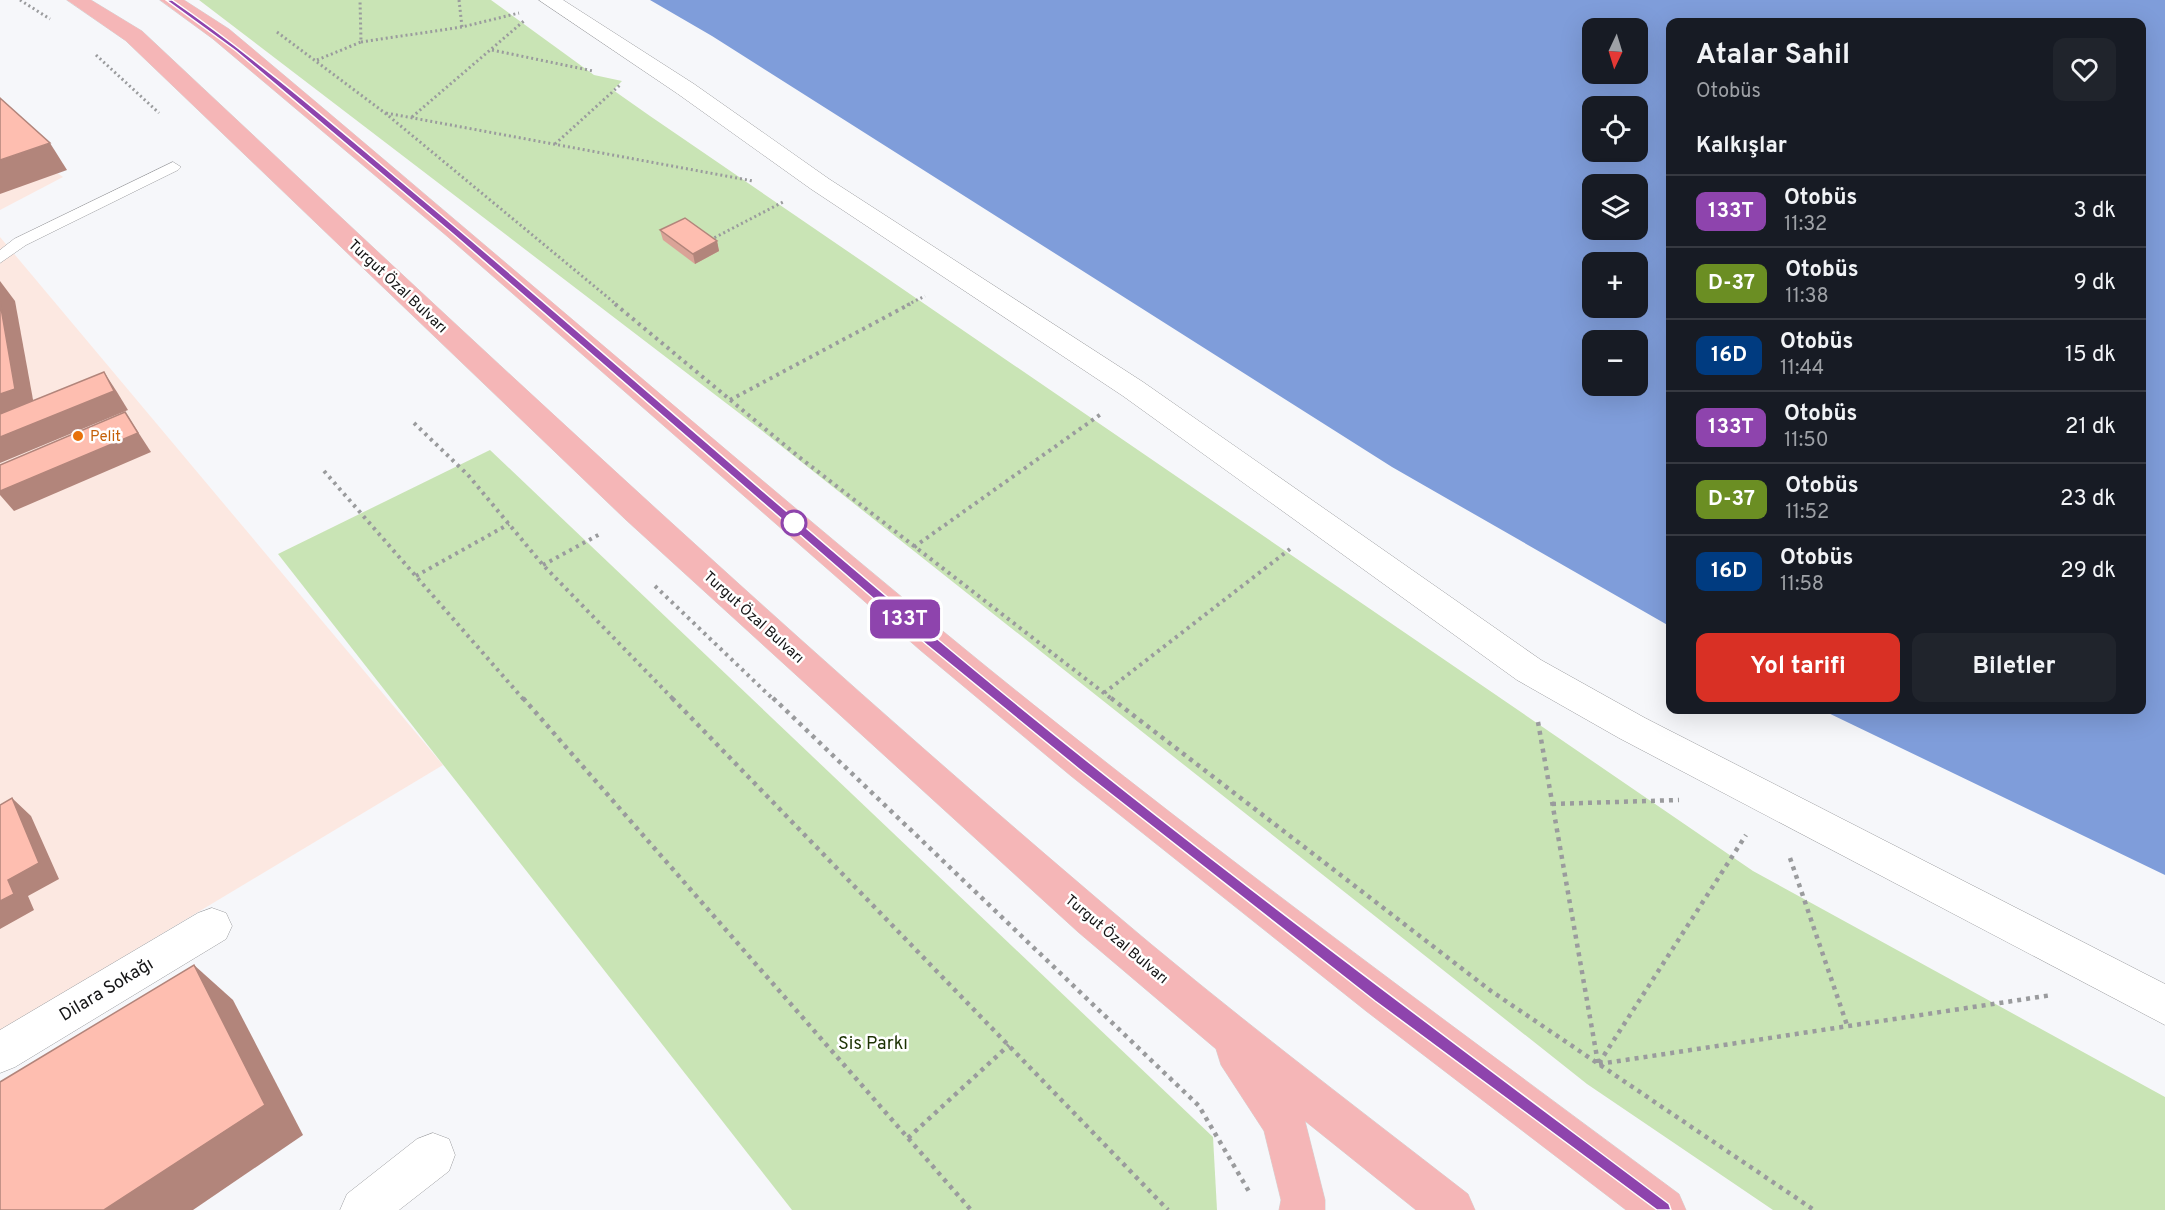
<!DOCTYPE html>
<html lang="tr">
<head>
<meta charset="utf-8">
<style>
	:root { --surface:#171b24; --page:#20242c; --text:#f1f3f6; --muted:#9ea1a6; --line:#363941; --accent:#d93025 }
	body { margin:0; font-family:Overpass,sans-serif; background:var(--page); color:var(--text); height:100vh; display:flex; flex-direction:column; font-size:22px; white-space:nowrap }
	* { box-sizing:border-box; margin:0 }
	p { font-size:20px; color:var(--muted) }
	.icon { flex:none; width:33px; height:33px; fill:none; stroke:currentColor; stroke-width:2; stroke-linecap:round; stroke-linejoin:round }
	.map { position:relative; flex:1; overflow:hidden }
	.panel { position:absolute; left:1666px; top:18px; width:480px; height:696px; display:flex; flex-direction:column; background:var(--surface); border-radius:12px; box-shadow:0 6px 24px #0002 }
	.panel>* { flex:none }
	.badge { padding:0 12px; border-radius:9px; font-size:21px; line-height:39px }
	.needle { width:39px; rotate:184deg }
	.tools { position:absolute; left:1582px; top:18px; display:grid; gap:12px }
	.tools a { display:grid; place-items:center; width:66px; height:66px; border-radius:12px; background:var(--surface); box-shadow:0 6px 24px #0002; font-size:30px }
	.map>.badge { position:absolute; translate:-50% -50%; box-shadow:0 0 0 3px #fff }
	h2 { padding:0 30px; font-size:22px; line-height:54px }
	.round { display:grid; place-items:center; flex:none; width:63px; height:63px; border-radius:12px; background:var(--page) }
	.summary { display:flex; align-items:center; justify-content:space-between; height:102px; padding:0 30px }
	h1 { font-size:28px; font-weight:700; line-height:45px }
	.button { display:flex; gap:12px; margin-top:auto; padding:12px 30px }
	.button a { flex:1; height:69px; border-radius:12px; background:var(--accent); color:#fff; font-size:24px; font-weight:700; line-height:69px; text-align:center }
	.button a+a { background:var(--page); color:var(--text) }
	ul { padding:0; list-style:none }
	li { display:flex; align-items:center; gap:18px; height:72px; padding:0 30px; border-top:2px solid var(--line) }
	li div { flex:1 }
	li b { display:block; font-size:22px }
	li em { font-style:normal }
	li .badge { min-width:66px; font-weight:700; text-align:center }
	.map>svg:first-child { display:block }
</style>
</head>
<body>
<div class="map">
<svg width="2165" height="1210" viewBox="0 0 2165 1210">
	<rect width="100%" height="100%" fill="#f6f7fa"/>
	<g fill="#fce8e1">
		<path d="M 0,132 L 63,177 L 0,210 Z"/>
		<path d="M 0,237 L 443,765 L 0,1031 Z"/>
	</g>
	<g fill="#c9e4b5">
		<path d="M 199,0 L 491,0 L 594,75 L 622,81 L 613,90 L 650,116 L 1753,871 L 2165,1097 L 2165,1210 L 1773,1210 L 1587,1084 L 756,426 Z"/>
		<path d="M 490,450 L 1213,1137 L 1217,1210 L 792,1210 L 278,554 Z"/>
	</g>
	<path fill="#7f9dda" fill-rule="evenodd" d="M 650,0 L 2165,0 L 2165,875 L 1822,710 L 2142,710 L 2142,22 L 1671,22 L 1671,627 L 1392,467 L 712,36 ZM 1593,28 L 1638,28 L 1638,74 L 1593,74 ZM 1593,106 L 1638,106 L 1638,152 L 1593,152 ZM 1593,184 L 1638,184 L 1638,230 L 1593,230 ZM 1593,262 L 1638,262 L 1638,308 L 1593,308 ZM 1593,340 L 1638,340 L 1638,386 L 1593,386 Z"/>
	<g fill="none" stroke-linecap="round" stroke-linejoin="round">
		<g stroke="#9c9da0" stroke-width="1">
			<path id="lane" d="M 173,162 L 181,167 L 178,170 L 26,245 L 0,263 L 0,250 L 14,239 Z"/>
		</g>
		<g stroke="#9c9da0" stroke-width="1">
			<g id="street">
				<path d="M 539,0 L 563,0 L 694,84 L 829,179 L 1143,382 L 1541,660 L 1645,718 L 2165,984 L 2165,1025 L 1619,738 L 1517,680 L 1123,396 L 811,189 L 678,94 Z"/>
				<path d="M 212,908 L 226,913 L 232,926 L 226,939 L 15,1067 L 0,1073 L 0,1030 L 198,913 Z"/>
				<path d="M 433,1133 L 449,1139 L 455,1155 L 449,1171 L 399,1210 L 340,1210 L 347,1194 L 417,1139 Z"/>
			</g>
		</g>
		<g stroke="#d5d5d5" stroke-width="1">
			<g id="highway">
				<path d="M 67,0 L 91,0 L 142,31 C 459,328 776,626 1107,907 C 1224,1007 1347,1100 1468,1194 L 1475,1210 L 1416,1210 L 1305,1121 L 1325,1200 L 1325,1210 L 1279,1210 L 1281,1200 L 1264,1131 L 1221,1065 L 1216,1049 L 1078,932 L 626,520 L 126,41 Z"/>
				<path d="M 160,0 L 184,0 L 229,29 C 468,229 703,433 944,632 C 1182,828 1431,1010 1679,1194 L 1686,1210 L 1626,1210 L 1366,1011 L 1071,776 L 920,650 L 448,237 L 213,39 Z"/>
			</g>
		</g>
		<g stroke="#9a9b9d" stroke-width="3" stroke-dasharray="2 3" stroke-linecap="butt">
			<path d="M 20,0 L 50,19"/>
			<path d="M 459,0 L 462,27"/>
			<path d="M 277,32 L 385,113 L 617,305"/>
			<path d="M 361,42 L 462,27 L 519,13"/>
			<path d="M 492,50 L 593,71"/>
			<path d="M 96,55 L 159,113"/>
			<path d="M 317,60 L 361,42 L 360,0"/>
			<path d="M 386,113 L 753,181"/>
			<path d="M 412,117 L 525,20"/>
			<path d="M 555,144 L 620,85"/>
			<path d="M 710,240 L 783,202"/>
			<path d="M 907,305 L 925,296"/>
		</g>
		<g stroke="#9a9b9d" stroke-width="4" stroke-dasharray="3 4.5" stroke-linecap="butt">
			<path d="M 615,304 L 799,457 L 1113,700"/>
			<path d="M 730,400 L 910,304"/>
			<path d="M 414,423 L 468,475 L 543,565 L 674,700"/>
			<path d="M 324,471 L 524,700"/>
			<path d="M 914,547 L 1101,414"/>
			<path d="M 543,565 L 600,534"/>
			<path d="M 416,576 L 509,524"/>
			<path d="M 655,586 L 774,700"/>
			<path d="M 1104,693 L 1290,549"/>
		</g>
		<g stroke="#9a9b9d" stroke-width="4.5" stroke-dasharray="4 5" stroke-linecap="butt">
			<path d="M 523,698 L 971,1210"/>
			<path d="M 672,698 L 1168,1210"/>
			<path d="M 773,698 L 1199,1106 L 1251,1195"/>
			<path d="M 1111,698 L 1491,991 L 1814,1210"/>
			<path d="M 1538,722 L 1598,1063"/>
			<path d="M 1552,804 L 1679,800"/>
			<path d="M 1790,858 L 1848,1028"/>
			<path d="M 1599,1063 L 1746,835"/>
			<path d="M 1599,1064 L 2052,995"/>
			<path d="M 908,1138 L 1009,1045"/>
		</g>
		<use href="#lane" fill="#fff" fill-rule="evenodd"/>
		<use href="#street" fill="#fff" fill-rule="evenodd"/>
		<use href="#highway" fill="#f5b6b7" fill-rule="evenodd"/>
	</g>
	<path fill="#daa397" d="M 660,230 L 717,241 L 719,251 L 695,264 L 663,240 Z"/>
	<g fill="#b2857b">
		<path d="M 50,143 L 67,170 L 0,194 L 0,160 Z"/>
		<path d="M 717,241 L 719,251 L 695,264 L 693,254 Z"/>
		<path d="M 0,281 L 15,301 L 36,416 L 0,430 Z"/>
		<path d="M 104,372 L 117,392 L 128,410 L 0,463 L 0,437 Z"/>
		<path d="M 125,412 L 151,452 L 14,511 L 0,495 L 0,491 Z"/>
		<path d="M 12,798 L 31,816 L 59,879 L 28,896 L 34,910 L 0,929 L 0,901 L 8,880 Z"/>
		<path d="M 194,965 L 233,1000 L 303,1135 L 193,1210 L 104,1210 Z"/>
	</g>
	<g fill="#febeb0" stroke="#b2857b" stroke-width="1.5">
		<path d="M 0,98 L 50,143 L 0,160 Z"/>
		<path d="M 685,218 L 717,241 L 693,254 L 660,230 Z"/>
		<path d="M 0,302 L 15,389 L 0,394 Z"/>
		<path d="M 104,372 L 114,391 L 0,437 L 0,414 Z"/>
		<path d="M 125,412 L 138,433 L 0,491 L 0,465 Z"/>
		<path d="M 12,798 L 39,863 L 8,880 L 14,894 L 0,901 L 0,805 Z"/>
		<path d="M 194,965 L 265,1105 L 104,1210 L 0,1210 L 0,1082 Z"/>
	</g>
	<path fill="#8e44ad" stroke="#fff" stroke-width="1.5" d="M 166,0 L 172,0 C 262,62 344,134 428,204 C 599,347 764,495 935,637 C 1172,835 1422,1019 1669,1204 L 1671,1210 L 1657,1210 L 1375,1001 L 1079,769 L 927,645 L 453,234 L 236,51 Z"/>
	<circle fill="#e8710a" stroke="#fff" stroke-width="2" cx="78" cy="436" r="6"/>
	<circle fill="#fff" stroke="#8e44ad" stroke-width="3" cx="794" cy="523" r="12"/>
	<g text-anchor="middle" stroke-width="5" stroke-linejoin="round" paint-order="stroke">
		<g font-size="15" fill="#141415" stroke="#fff">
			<text transform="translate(398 286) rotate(43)" y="5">Turgut Özal Bulvarı</text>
			<text transform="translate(754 617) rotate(42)" y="5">Turgut Özal Bulvarı</text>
			<text transform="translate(1117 939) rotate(40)" y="5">Turgut Özal Bulvarı</text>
		</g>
		<g font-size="15" fill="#c56008" stroke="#fff" text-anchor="start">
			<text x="90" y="441">Pelit</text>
		</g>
		<g font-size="18" fill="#141415" stroke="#fff">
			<text transform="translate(106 989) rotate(-31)" y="6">Dilara Sokağı</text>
		</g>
		<g font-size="18" fill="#1b3102" stroke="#fff">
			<text x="873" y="1049">Sis Parkı</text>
		</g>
	</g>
</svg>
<div class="tools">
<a><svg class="needle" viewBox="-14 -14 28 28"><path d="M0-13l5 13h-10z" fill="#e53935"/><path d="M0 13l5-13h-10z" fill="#9ea1a6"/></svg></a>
<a><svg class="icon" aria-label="locate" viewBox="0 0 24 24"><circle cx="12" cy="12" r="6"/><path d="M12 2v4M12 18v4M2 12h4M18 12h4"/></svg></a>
<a><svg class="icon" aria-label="layers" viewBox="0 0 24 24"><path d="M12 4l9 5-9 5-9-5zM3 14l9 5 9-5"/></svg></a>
<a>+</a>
<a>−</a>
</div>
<b class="badge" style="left:905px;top:619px;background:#8e44ad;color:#fff">133T</b>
<section class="panel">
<div class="summary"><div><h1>Atalar Sahil</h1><p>Otobüs</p></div><a class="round"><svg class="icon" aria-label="heart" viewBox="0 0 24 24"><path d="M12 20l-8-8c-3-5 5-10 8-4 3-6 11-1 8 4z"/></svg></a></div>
<h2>Kalkışlar</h2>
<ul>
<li><span class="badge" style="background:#8e44ad;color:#fff">133T</span><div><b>Otobüs</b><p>11:32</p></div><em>3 dk</em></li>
<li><span class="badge" style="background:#6b8e23;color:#fff">D-37</span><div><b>Otobüs</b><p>11:38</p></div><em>9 dk</em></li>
<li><span class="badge" style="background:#003b80;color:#fff">16D</span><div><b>Otobüs</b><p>11:44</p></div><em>15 dk</em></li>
<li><span class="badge" style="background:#8e44ad;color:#fff">133T</span><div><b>Otobüs</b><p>11:50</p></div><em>21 dk</em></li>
<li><span class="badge" style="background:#6b8e23;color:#fff">D-37</span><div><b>Otobüs</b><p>11:52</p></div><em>23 dk</em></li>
<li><span class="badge" style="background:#003b80;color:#fff">16D</span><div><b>Otobüs</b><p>11:58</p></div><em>29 dk</em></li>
</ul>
<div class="button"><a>Yol tarifi</a><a>Biletler</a></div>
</section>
</div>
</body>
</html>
